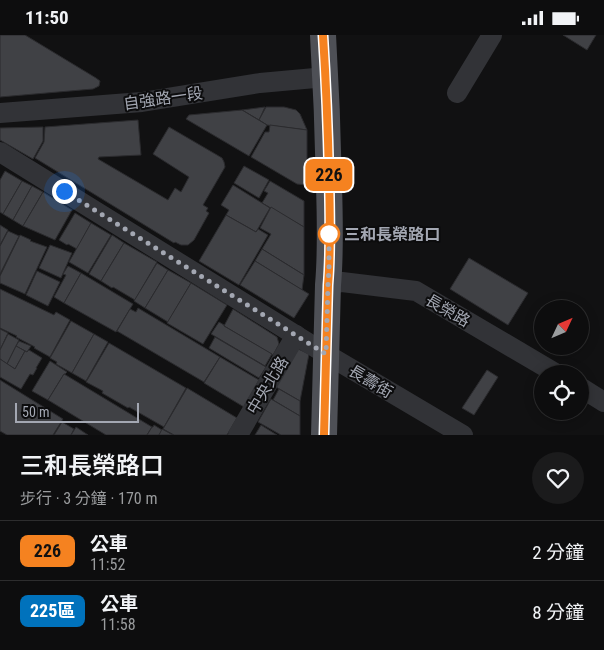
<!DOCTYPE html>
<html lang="zh-TW">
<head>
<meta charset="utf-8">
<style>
	:root { --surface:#0d0d0e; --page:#1b1b1c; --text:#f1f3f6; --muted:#9a9c9e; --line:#2d2d2e }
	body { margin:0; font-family:"Roboto Condensed","Noto Sans TC",sans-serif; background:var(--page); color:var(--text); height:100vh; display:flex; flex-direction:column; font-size:19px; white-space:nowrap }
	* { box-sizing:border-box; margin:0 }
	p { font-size:16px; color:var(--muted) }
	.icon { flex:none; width:28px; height:28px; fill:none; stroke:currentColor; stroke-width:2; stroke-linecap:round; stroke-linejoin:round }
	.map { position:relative; height:400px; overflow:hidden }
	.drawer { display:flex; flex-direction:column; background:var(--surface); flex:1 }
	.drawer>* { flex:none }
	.badge { padding:0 10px; border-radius:8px; font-size:18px; line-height:32px }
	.needle { width:32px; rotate:46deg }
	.tools { position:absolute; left:534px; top:265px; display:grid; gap:10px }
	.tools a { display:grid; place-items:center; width:55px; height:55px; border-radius:50%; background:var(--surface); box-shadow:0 2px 12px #0003,0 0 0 1px var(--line); font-size:25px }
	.scale { position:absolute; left:15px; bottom:12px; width:124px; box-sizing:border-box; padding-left:5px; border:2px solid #a3a7b2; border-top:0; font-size:14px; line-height:18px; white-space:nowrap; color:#a3a7b2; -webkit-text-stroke:4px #0c0c0d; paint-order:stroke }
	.you { position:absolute; width:25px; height:25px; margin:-12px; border:4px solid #fff; border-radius:50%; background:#1a73e8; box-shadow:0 0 0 8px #1a73e833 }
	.map>.badge { position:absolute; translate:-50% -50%; box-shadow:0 0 0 2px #fff }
	.round { display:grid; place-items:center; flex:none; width:52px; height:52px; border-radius:26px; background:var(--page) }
	.head { display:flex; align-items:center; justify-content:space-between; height:85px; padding:0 20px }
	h1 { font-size:24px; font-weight:600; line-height:38px }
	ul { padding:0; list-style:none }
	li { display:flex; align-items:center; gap:15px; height:60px; padding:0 20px; border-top:1px solid var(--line) }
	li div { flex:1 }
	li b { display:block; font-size:19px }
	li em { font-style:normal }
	li .badge { min-width:55px; font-weight:700; text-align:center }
	.status { display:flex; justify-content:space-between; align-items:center; height:35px; padding:0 25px; background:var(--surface); direction:ltr }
	.status svg { height:14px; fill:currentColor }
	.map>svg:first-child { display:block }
</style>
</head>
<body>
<div class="status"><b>11:50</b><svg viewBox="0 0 49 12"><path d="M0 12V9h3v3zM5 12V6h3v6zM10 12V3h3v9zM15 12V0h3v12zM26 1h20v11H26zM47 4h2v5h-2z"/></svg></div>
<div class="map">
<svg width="604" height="400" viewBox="0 0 604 400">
	<rect width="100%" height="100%" fill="#111112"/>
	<g fill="#404145" stroke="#2b2b2e">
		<path d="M 0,0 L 25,0 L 96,43 L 100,46 L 99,51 L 93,54 L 0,62 Z"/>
		<path d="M 563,0 L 596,0 L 587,15 Z"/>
		<path d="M 265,72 L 259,85 L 242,75 Z"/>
		<path d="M 266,72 L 284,72 L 296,75 L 300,79 L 307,95 L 267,90 L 259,85 Z"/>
		<path d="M 242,75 L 267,90 L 249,121 L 186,84 L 189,80 Z"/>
		<path d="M 138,85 L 141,120 L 99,122 L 98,124 L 168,165 L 175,153 L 181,157 L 189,142 L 153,119 L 169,92 L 217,120 L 222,123 L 224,127 L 225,132 L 203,170 L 208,173 L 206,176 L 209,178 L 194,205 L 188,210 L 181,210 L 175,207 L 174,208 L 35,123 L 44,107 L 45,92 Z"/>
		<path d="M 270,90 L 307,95 L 307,150 L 297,149 L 251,122 L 265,97 L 269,97 Z"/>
		<path d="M 43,92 L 43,106 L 33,124 L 0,105 L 0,93 Z"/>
		<path d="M 244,131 L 269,145 L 259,163 L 234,148 Z"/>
		<path d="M 5,136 L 22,146 L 3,179 L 0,177 L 0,145 Z"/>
		<path d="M 22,146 L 32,151 L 13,185 L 3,179 Z"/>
		<path d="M 270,146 L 304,166 L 304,192 L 262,168 L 268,158 L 264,156 Z"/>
		<path d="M 233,150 L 270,173 L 256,197 L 226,180 L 229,175 L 221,170 Z"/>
		<path d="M 32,151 L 43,157 L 23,191 L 13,185 Z"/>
		<path d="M 43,157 L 72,175 L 55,205 L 23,191 Z"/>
		<path d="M 271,172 L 304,192 L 304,240 L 262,214 L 271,199 L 260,193 Z"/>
		<path d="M 75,178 L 91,188 L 77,214 L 68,209 L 67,210 L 59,205 Z"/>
		<path d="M 226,180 L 256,197 L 258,194 L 268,200 L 239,250 L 199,226 Z"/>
		<path d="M 91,188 L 111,200 L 88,238 L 69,227 Z"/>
		<path d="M 0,190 L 8,195 L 0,210 Z"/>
		<path d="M 8,196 L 19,201 L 0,239 L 0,211 Z"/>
		<path d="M 20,200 L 31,205 L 30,206 L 47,212 L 25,259 L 0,248 L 0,241 Z"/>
		<path d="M 112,200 L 124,208 L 101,246 L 89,239 Z"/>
		<path d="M 124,208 L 157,227 L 135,265 L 113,252 L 112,253 L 101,246 Z"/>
		<path d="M 50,210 L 72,218 L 61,243 L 39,233 Z"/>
		<path d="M 262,214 L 304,240 L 302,255 L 255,226 Z"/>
		<path d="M 469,223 L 528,258 L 508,290 L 450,254 Z"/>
		<path d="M 255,226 L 309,259 L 294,283 L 240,250 Z"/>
		<path d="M 157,228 L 168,235 L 145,273 L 134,266 Z"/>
		<path d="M 68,231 L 81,238 L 64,268 L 54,262 L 66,240 L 63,239 Z"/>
		<path d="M 168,235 L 191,248 L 168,287 L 145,273 Z"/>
		<path d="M 37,236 L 60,247 L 48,271 L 26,260 Z"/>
		<path d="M 81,238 L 133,269 L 116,297 L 64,268 Z"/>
		<path d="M 191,248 L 227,270 L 203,309 L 167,288 Z"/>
		<path d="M 0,254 L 54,280 L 56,277 L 70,285 L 50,322 L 34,313 L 35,312 L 16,302 L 17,301 L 0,293 Z"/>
		<path d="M 138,273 L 220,322 L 204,347 L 117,296 L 130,274 L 136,277 Z"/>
		<path d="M 233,274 L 277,302 L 279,309 L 273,320 L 224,291 Z"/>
		<path d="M 71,286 L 94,299 L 72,338 L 56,329 L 57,327 L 50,323 Z"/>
		<path d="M 219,287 L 224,290 L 224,291 L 272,319 L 265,331 L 211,299 Z"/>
		<path d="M 0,294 L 8,298 L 0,315 Z"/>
		<path d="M 8,299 L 19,305 L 7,329 L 0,324 L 0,315 Z"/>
		<path d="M 94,299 L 108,307 L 86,346 L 72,338 Z"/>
		<path d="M 215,302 L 266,332 L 259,343 L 209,313 Z"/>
		<path d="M 19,306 L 31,311 L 27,317 L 16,311 Z"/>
		<path d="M 109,308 L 186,353 L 164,392 L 129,372 L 128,373 L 102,358 L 103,356 L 86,347 Z"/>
		<path d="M 16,311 L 25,316 L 15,334 L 7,329 Z"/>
		<path d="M 296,313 L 309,319 L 300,366 L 276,352 Z"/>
		<path d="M 29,315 L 42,323 L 36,333 L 37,333 L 33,340 L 30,339 L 21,354 L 0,342 L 0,324 L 15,334 L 25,316 L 27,317 Z"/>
		<path d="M 220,322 L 259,345 L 244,372 L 204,348 Z"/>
		<path d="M 50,326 L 67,337 L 65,339 L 64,339 L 48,365 L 32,356 Z"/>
		<path d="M 487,335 L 498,342 L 474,380 L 462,373 Z"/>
		<path d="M 64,339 L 152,392 L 147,400 L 106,400 L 48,365 Z"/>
		<path d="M 0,345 L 63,384 L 53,400 L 7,400 L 0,396 Z"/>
		<path d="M 187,353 L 237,383 L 227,400 L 174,400 L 163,394 Z"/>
		<path d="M 279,354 L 300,366 L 300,381 L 273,365 Z"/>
		<path d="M 271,364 L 300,381 L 300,400 L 281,400 L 258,387 Z"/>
		<path d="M 62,387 L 74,394 L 71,400 L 54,400 Z"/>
		<path d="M 154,390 L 162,395 L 159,400 L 147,400 L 152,392 L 153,392 Z"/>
		<path d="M 261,390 L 277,400 L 255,400 Z"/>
		<path d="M 76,392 L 88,400 L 71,400 Z"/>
		<path d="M 162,394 L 173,400 L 159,400 Z"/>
	</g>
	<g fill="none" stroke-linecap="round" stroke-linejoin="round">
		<g stroke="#323337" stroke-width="20">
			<path d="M 457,58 L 492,0"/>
			<path d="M 0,78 L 142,67 L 260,48 L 326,42"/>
			<path d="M 0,117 L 326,319 L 463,400"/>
			<path d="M 328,250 L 342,247 L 416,256 L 557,339"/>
			<path d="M 580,352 L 604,367"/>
			<path d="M 238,400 L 296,300"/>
		</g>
		<path stroke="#4e5056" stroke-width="26" d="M 323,0 C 326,50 328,100 329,150 C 330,183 331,217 328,250 L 324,400"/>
	</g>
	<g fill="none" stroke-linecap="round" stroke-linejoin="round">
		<g stroke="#fff" stroke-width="11">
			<path id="line" d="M 323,0 C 326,47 328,95 329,142 C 330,178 331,214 328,250 L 324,400"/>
		</g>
		<use href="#line" stroke="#f58220" stroke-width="8"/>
		<path stroke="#a3a7b2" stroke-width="5" stroke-dasharray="0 9" d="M 64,156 L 326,319 L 328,250 L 329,234 L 329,199"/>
	</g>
	<circle fill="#fff" stroke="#f58220" stroke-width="2.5" cx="329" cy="199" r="10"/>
	<g text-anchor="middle" stroke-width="4" stroke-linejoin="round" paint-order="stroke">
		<g font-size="16" fill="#a3a7b2" stroke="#0c0c0d">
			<text transform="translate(163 63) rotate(-8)" y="6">自強路一段</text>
			<text transform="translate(448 275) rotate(30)" y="6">長榮路</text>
			<text transform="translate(371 346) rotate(31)" y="6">長壽街</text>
			<text transform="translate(267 350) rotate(-59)" y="6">中央北路</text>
		</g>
		<g font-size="16" font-weight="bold" fill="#a3a7b2" stroke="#0c0c0d" text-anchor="start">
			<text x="344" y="205">三和長榮路口</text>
		</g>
	</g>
</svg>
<div class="tools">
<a><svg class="needle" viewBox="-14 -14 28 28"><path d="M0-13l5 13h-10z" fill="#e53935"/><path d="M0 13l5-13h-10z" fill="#9a9c9e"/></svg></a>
<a><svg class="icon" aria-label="locate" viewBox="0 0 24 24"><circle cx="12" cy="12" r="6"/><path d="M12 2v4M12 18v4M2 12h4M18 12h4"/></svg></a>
</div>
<div class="scale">50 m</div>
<div class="you" style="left:64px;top:156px"></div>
<b class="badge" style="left:329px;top:140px;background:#f58220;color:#111">226</b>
</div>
<section class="drawer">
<div class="head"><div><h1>三和長榮路口</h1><p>步行 · 3 分鐘 · 170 m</p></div><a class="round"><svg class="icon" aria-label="heart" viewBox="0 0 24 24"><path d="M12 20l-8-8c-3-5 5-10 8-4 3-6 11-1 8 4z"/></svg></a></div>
<ul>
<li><span class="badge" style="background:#f58220;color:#111">226</span><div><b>公車</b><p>11:52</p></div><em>2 分鐘</em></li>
<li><span class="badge" style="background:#0072bc;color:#fff">225區</span><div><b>公車</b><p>11:58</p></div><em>8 分鐘</em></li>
</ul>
</section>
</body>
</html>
